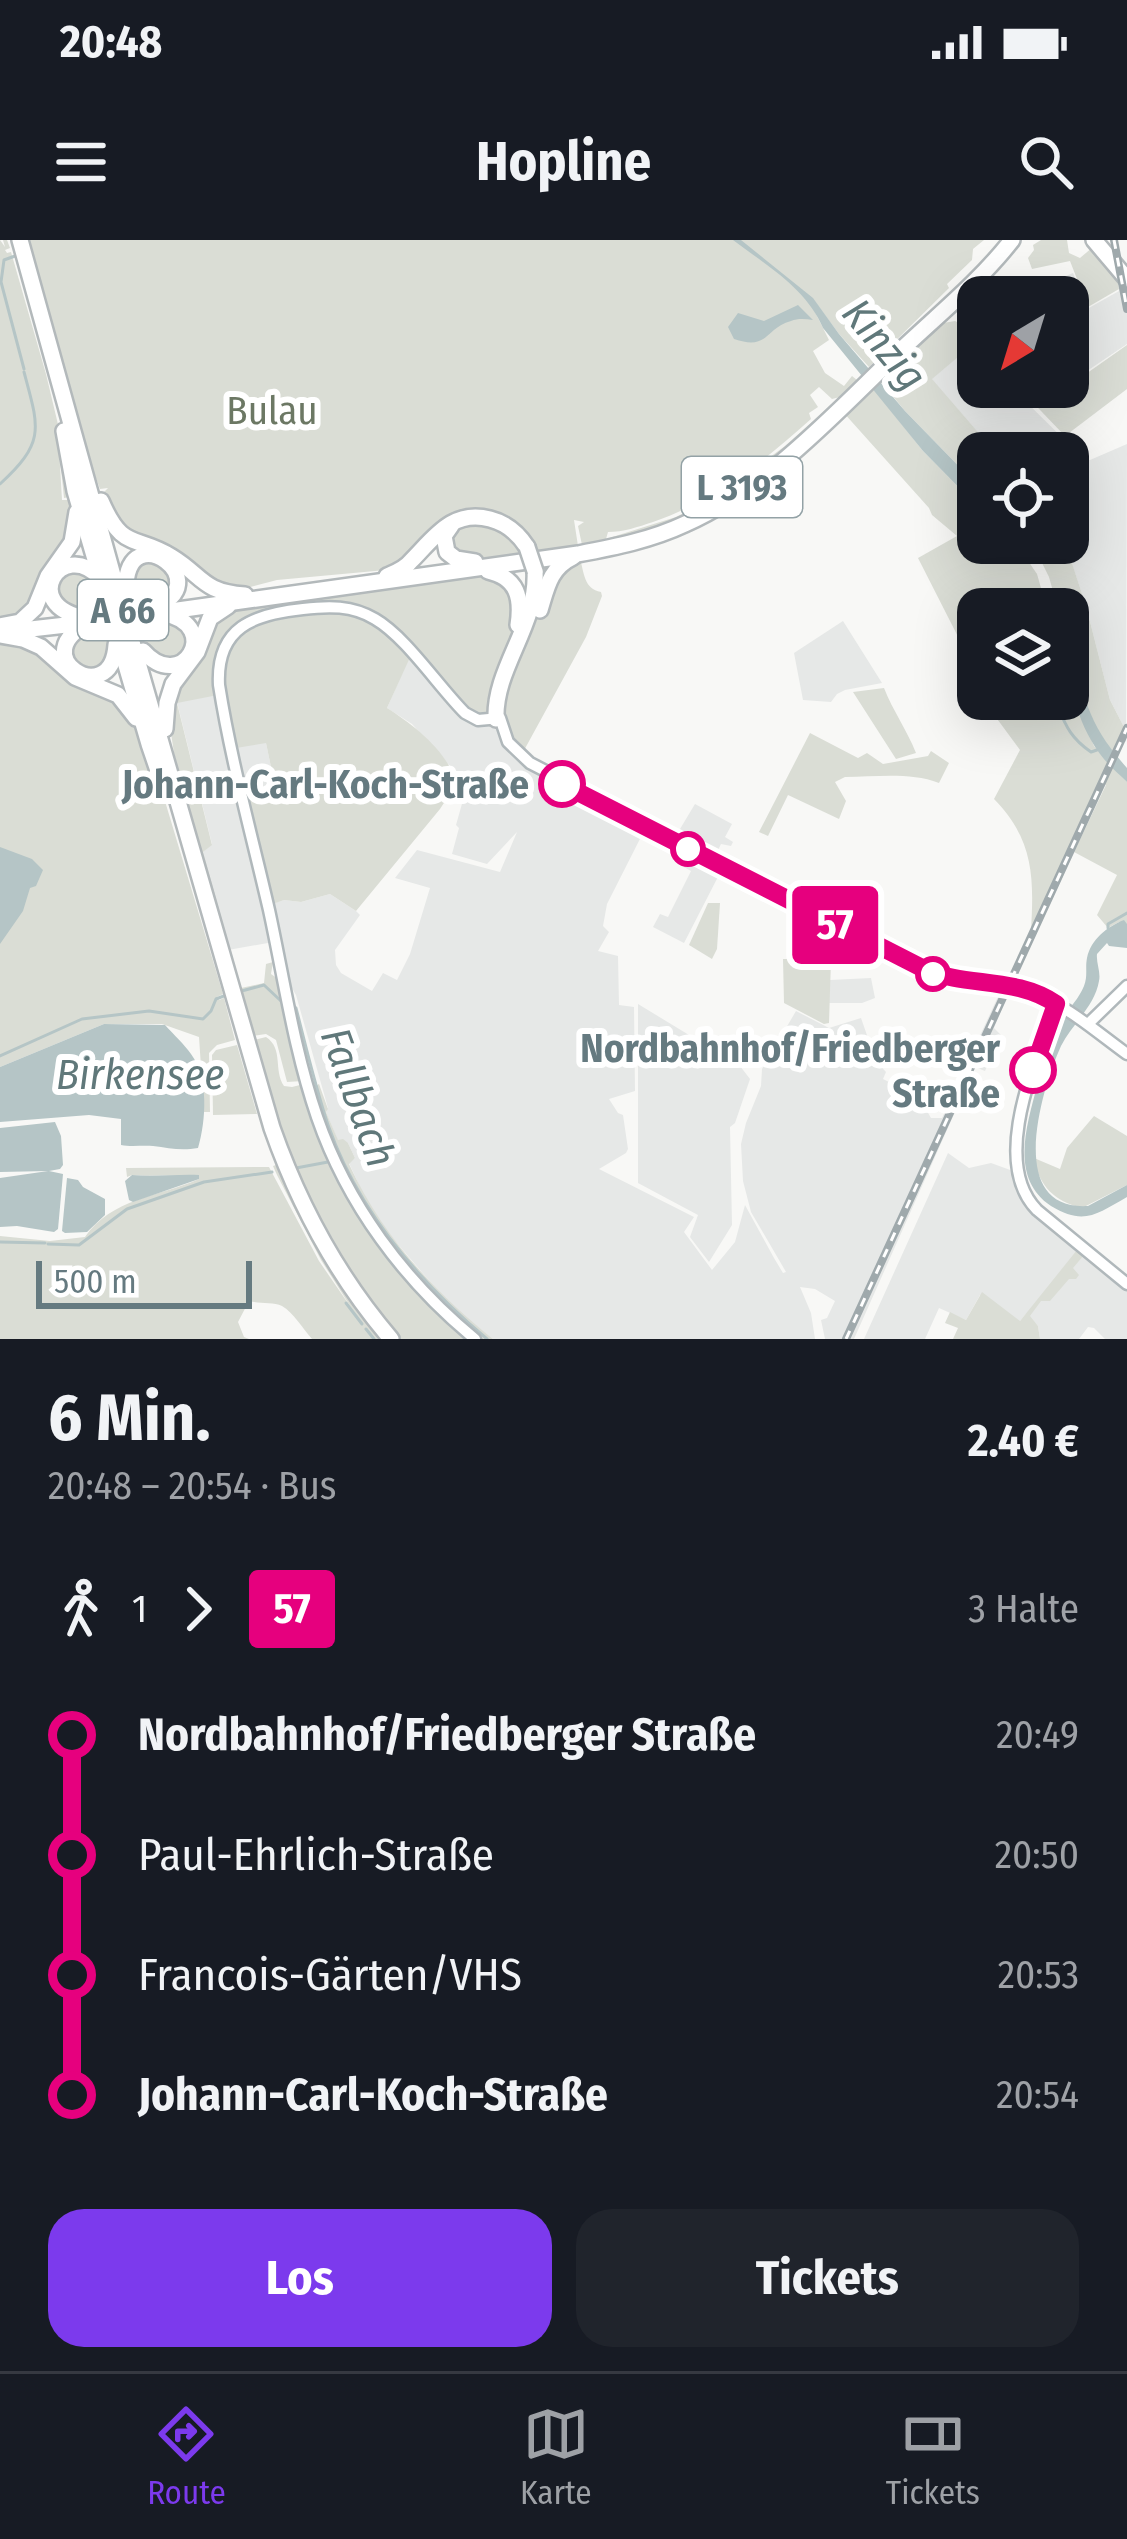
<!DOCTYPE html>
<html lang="de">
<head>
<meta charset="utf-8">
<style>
	:root { --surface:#171b24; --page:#20242c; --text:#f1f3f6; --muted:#9ea1a6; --line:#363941; --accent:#7c3aed }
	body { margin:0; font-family:"Fira Sans Condensed",sans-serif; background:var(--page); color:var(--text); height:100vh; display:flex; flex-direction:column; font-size:45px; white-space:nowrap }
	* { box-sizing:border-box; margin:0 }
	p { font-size:39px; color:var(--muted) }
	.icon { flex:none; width:66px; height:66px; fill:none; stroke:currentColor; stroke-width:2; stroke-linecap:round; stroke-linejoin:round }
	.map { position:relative; height:1099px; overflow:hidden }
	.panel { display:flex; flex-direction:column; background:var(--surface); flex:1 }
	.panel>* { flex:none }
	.badge { padding:0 24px; border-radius:9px; font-size:42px; line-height:78px }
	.needle { width:78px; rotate:218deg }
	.tools { position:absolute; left:957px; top:36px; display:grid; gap:24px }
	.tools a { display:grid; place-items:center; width:132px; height:132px; border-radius:24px; background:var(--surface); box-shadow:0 12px 48px #0002; font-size:60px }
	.scale { position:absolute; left:36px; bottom:30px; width:216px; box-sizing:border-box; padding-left:12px; border:6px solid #657a80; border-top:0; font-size:33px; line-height:42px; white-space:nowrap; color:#657a80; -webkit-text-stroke:9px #fff; paint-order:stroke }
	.map>.badge { position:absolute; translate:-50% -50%; box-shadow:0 0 0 6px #fff }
	.legs { display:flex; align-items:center; gap:18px; height:132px; padding:0 48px; font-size:39px }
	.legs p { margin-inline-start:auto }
	.headline { display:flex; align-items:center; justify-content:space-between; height:204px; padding:0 48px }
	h1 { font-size:66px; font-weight:700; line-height:90px }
	.cta { display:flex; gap:24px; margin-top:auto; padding:24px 48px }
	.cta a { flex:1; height:138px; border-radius:36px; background:var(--accent); color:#fff; font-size:48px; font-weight:700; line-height:138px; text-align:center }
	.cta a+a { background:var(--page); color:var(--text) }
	ul { padding:0 48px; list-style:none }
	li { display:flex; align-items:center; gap:42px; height:120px; font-size:45px }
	li i { display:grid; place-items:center; width:18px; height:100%; margin:0 15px; background:currentColor }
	li i::after { content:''; width:30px; height:30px; margin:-15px; border:9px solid; border-radius:50%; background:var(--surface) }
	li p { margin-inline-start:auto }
	li:first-child i { background:linear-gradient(#0000 50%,currentColor 0) }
	li:last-child i { background:linear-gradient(currentColor 50%,#0000 0) }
	.status { display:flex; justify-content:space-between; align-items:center; height:84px; padding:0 60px; background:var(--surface); direction:ltr }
	.status svg { height:33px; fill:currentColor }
	header { display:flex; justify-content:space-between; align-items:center; height:156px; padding:0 48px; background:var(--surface); font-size:54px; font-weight:700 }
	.tabs { display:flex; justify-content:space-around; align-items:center; height:168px; border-top:3px solid var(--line); background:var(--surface); font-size:33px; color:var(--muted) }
	.tabs a { display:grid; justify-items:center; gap:6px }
	.tabs .selected { color:var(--accent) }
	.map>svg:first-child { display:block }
</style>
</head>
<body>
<div class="status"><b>20:48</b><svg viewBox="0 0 49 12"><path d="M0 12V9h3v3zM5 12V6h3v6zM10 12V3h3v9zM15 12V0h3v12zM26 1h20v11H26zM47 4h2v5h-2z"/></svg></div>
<header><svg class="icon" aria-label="menu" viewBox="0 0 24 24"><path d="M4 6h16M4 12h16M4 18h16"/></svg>Hopline<svg class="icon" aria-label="search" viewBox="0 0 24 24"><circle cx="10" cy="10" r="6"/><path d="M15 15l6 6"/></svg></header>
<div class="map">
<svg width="1127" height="1099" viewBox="0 0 1127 1099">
	<rect width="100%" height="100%" fill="#f8f8f6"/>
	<g fill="#e6e8e7">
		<path d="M 1073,33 L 1087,69 L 1119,51 L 1116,34 L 1127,46 L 1127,104 L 1084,133 L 1074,118 L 1084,111 L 1074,93 L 1068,96 L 1068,57 L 1036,57 L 1031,51 Z"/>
		<path d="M 977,101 L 978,147 L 1011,147 L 1084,219 L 1090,220 L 1127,204 L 1126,502 L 1120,497 L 1124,487 L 1110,460 L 1086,366 L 1065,303 L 1068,303 L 1068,213 L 996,213 L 931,139 Z"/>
		<path d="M 843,381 L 882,443 L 845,450 L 837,454 L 831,462 L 803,460 L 794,413 Z"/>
		<path d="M 412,411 L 489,471 L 493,470 L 500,499 L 515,519 L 541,537 L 645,589 L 607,664 L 603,686 L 609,692 L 598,711 L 618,716 L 619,765 L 634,767 L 635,851 L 609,859 L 618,873 L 623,875 L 628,909 L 626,913 L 599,929 L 694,977 L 684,992 L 712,1030 L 735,1002 L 745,965 L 774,1018 L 783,1033 L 786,1032 L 751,972 L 743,941 L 741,904 L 746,883 L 761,846 L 762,829 L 796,771 L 829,788 L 861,778 L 876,821 L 886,832 L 883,839 L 919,857 L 931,878 L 942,878 L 1001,750 L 1009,751 L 994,788 L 1001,795 L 985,831 L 975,827 L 854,1099 L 825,1099 L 821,1080 L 827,1078 L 835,1061 L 815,1049 L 800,1047 L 811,1073 L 815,1099 L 493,1099 L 457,1071 L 426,1037 L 390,995 L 366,960 L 349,923 L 355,918 L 348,903 L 338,901 L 326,872 L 328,868 L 296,755 L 286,738 L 279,701 L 228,710 L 203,612 L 212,604 L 177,462 L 223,453 L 266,503 L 276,551 L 246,558 L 271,664 L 284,660 L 301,662 L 330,654 L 356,671 L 360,675 L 335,710 L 336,725 L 341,733 L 372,751 L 383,733 L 397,740 L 410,714 L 430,648 L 395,638 L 417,610 L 500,632 L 517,592 L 487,624 L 452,614 L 459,588 L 456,585 L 469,539 L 452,528 L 412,484 L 387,468 Z"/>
		<path d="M 1101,541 L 1106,544 L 1014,741 L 1009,741 Z"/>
		<path d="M 695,564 L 732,584 L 725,597 L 733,602 L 731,606 L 721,604 L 716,614 L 677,594 Z"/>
		<path d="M 691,613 L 722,629 L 684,703 L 653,687 L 660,674 L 668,677 L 691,631 L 684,627 Z"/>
		<path d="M 871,738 L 875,758 L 862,763 L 829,763 L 830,740 Z"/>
		<path d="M 638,764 L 740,826 L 750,839 L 735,883 L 730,887 L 732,985 L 709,1022 L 690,997 L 698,975 L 638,943 Z"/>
		<path d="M 948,913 L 969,928 L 991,923 L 1013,931 L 1032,973 L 1127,1051 L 1127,1099 L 1105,1099 L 1094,1088 L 1088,1087 L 1079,1099 L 1040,1099 L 1038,1086 L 1026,1074 L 1019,1082 L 980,1055 L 966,1080 L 939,1068 L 925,1099 L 864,1099 Z"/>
	</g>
	<g fill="#daddd5" fill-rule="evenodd">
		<path d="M 0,0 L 5,7 L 3,0 L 7,0 L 10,8 L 5,10 L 7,13 L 11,12 L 46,134 L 75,256 L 64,258 L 59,209 L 62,260 L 75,260 L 76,276 L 31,371 L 0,384 Z"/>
		<path d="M 25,0 L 984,0 L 973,9 L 972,20 L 947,44 L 949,48 L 869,127 L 839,94 L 813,59 L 810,62 L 829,100 L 813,111 L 825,133 L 844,146 L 852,136 L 857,140 C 803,192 746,254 672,282 C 643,293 612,299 582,305 L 578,286 L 584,282 L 574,280 L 578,306 L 533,313 L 524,299 L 468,275 L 397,329 L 277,340 L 243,349 L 211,343 L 129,296 L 106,263 L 103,253 L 108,248 L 100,249 L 84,206 ZM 819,147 L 832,159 L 840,157 L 785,206 L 719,255 L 676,277 L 606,299 L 608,292 C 623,292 638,287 653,282 C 716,260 763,222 811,179 L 809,173 L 818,167 L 810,155 Z"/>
		<path d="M 1041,0 L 1067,0 L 1069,13 L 1080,18 L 1093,7 L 1116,34 L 1119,49 L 1088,67 L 1070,21 L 1032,29 L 1028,18 L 1034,10 L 1033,5 Z"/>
		<path d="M 955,81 L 967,87 L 977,101 L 932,139 L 996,213 L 978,213 L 978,246 L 905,171 L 878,138 L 943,83 Z"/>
		<path d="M 1127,105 L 1127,149 L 1065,196 L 1018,147 L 1068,147 L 1068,113 L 1083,136 Z"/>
		<path d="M 873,148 L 923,211 L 978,267 L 978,303 L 1016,303 L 1037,334 L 1047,369 L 978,369 L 978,436 L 918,318 L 957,296 L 932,275 L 929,268 L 843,172 Z"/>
		<path d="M 458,282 L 499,284 L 528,313 L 463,320 L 445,300 Z"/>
		<path d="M 1032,303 L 1066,305 L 1086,366 L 1110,460 L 1124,487 L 1113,513 C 1081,474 1068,418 1068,369 L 1058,369 L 1049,337 Z"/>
		<path d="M 151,315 L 175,340 L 156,364 L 132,367 L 128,349 L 130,329 Z"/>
		<path d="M 580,318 C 584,333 584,349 601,352 L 602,356 L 586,397 L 522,514 C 479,467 524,415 542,368 L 540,368 L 520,406 L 536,323 Z"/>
		<path d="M 63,329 L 91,332 L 106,370 L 76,374 L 52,348 Z"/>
		<path d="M 476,332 L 499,334 L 519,366 L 510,413 L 489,471 L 487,474 L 474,475 L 412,413 L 387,468 C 414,485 447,511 457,543 L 440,569 L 356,671 L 330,654 L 301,662 L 284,660 L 270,665 L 245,558 L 276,551 L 266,503 L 236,508 L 223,454 L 177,463 L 212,605 L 203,612 L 241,748 L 264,743 L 266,724 L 273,722 L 271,734 L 281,741 L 303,841 L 287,842 L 276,800 L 266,794 L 253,796 L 235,750 L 174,513 L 171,493 L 170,462 L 207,389 L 227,369 Z"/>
		<path d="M 158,377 L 174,377 L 193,405 L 168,425 L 143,405 L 137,381 Z"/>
		<path d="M 111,384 L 115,410 L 101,432 L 72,424 L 71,401 L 94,387 Z"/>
		<path d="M 0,398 L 26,402 L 130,470 L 155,528 L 223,754 L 217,757 L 219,760 L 224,758 L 235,800 L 217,805 L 209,813 L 210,872 L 204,872 L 199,797 L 162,784 L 104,784 L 0,827 Z"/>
		<path d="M 1068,438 L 1074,461 L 1094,506 L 1127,542 L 1127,684 L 1119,682 L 1108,688 L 1097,675 L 1117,635 L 1074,612 L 1106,545 L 1101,542 L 1031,691 C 1034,637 1034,600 994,559 L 1020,510 L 992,472 L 988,459 L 1068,459 Z"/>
		<path d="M 884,448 C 893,471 907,490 916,513 L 896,519 L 853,452 Z"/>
		<path d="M 810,493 L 858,518 L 867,513 L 883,524 L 928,516 L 931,511 L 949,523 L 939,543 C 910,532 876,537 845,537 L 835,542 L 846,561 L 839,579 L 788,555 L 768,596 L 759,592 Z"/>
		<path d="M 708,663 L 720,663 L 717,709 L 712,719 L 689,705 Z"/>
		<path d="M 823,707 L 835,713 L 831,720 L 829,783 L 824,784 L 784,763 L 783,719 L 807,719 L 810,728 L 815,722 L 815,708 Z"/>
		<path d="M 266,797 C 284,809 273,830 284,846 L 292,847 L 304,844 L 361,974 L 472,1099 L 396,1099 L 358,1051 L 298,946 L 250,801 Z"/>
		<path d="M 237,805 L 257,874 L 213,875 L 212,815 L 216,810 Z"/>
		<path d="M 319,844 L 328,869 L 326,872 L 338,900 L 343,899 L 348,903 L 355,918 L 349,924 C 381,994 433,1051 493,1099 L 477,1099 L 406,1029 L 337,925 L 313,848 Z"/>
		<path d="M 1094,876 L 1127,896 L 1127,945 L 1082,968 C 1054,961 1039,946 1034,918 L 1060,929 L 1067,908 Z"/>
		<path d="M 276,925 L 322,1019 L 378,1099 L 312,1099 C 304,1090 293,1072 282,1066 C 273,1062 259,1064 249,1061 L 238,1082 L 244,1097 L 249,1099 L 0,1099 L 0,996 L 50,1001 L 85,997 C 112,958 158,957 199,939 C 178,933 154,937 132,935 L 127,937 L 126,928 L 269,927 L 319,1021 L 352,1069 L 321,1020 L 277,935 L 273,926 Z"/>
		<path d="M 1077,1010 L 1084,1015 L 1073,1028 L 1079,1035 L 1076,1039 L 1069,1039 L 1050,1061 L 1041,1061 L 1030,1076 L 1038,1086 L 1040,1099 L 953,1099 L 958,1088 L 945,1083 L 950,1072 L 966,1080 L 982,1052 L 1020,1081 Z"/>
	</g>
	<g fill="#b5c5c6">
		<path d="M 733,0 L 741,0 L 813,58 L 839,94 L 905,171 L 978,246 L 978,267 L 923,211 L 823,88 C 806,48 767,26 733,0 Z"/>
		<path d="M 798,65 L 813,80 C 806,79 798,78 791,81 C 765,88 769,111 734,99 L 728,87 L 738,73 L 764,81 Z"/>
		<path d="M 1068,403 C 1086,459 1086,482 1127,528 L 1127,542 C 1118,533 1107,524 1100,514 C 1076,481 1068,442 1068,403 Z"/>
		<path d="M 0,607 L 32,619 L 43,630 L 36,646 L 30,648 L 23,671 L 0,704 Z"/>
		<path d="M 1124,680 L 1127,684 L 1127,708 L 1109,706 L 1107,703 L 1097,714 C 1096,723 1101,732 1099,741 C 1095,766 1072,784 1061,806 C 1042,848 1004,971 1088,966 L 1127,945 L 1127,957 C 1097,974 1084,986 1051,966 C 1009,938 1027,885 1037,846 C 1043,826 1047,803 1058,784 C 1066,771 1078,761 1084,746 C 1088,736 1085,728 1087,718 C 1091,699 1107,687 1124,680 Z"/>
		<path d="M 104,784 L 165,785 C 174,795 184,804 191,814 C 209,838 206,881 198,908 C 181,911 169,908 153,906 C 143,905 131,907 121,905 L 121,879 L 89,875 L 0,882 L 0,827 Z"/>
		<path d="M 55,882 L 61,896 L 63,925 L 60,929 L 49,931 L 63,934 L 58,989 L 54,992 L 17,986 L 0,987 L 0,938 L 48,931 L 0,932 L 0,888 Z"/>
		<path d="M 132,935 C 154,937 177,934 199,935 L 199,939 L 133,962 L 129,960 L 125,941 Z"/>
		<path d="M 67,938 L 78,940 L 83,947 L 105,959 L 105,975 L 87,992 L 65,993 L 62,991 Z"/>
	</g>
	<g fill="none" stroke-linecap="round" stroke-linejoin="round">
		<g stroke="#b5c5c6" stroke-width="3">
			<path d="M 15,16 L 4,20 L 1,42 L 24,129"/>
			<path d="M 0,244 C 46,202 39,188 24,132"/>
			<path d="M 1058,467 C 1066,487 1072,499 1091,512 L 1097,510"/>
			<path d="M 1108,688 L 1108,684 L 1127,673"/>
			<path d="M 238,752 L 264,745 L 281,761"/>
			<path d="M 290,764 L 296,768 C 306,807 315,846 328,885 C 358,971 418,1041 487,1099"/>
			<path d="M 0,816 L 82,779 L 149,771 L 203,779 L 211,771 L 216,759 L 229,754"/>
			<path d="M 296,928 L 328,922"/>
			<path d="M 0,1002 L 45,1003"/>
			<path d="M 48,1004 L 79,1005 L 127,969 L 204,942 L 272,932"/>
			<path d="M 346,1063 L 362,1084"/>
			<path d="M 366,1089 L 374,1099"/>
		</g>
		<g stroke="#b0b8bb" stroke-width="15">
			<g id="secondary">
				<path d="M 977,742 C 1046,746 1074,775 1127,814"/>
				<path d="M 1056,764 C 1037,818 989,921 1037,970 L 1127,1044"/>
				<path d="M 1088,784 L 1127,746"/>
				<path d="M 475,1099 C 404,1041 347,964 317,877 C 294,810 284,739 269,670 C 252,596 231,521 219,445 C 216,387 254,374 303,369 C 328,366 352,365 375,379 C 406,397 438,446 465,473 L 478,480 L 500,478 L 508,502 L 530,523 L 927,727 L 981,742"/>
			</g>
		</g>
		<g stroke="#b3b9bb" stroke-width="20">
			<g id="highway">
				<path d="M 20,0 L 117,350 L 272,888 C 299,965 338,1037 391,1099"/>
				<path d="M 1094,0 L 1127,39"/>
				<path d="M 64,191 L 75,251 L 149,504 L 166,554"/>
				<path d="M 101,261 C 123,312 135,294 172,317 C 203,336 202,352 245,355"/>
				<path d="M 451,286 L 444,296 L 447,312 L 456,319 L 475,322"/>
				<path d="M 488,331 C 518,338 522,358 518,385"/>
				<path d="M 387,336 C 396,332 405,329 411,321 C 434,298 452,269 490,279 C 506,283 518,293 527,307"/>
				<path d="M 126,348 C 127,273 222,345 152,367"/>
				<path d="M 540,370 C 547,347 550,328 573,317"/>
				<path d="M 142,375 L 578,314 C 615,307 651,300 685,284 C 770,246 834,174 900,111 C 938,75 980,41 1012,0"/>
				<path d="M 85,378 C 18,365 62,298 99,337"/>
				<path d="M 92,382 C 20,413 111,473 116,405"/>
				<path d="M 0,386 L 20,382 L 35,368 L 48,336 L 72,302 L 77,272"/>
				<path d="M 13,391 L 84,383"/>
				<path d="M 0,395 L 23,399 L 41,407 L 75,437 L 118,455 L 136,478"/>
				<path d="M 143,411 C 182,455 223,386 165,374"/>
				<path d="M 496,479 C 494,428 538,385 535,331"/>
				<path d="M 165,489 L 167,463 L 173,444 L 197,412 L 210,378 L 228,366"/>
			</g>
		</g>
		<use href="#secondary" stroke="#fff" stroke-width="10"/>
		<use href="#highway" stroke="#fff" stroke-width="15"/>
		<g stroke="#9fa9ac" stroke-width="8">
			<g id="rail">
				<path d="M 1114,0 L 1127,69"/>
				<path d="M 846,1099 L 1127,488"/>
			</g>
		</g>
		<use href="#rail" stroke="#fff" stroke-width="3" stroke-dasharray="9" stroke-linecap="butt"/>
		<g stroke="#b3b9bb" stroke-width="20" stroke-linecap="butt">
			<g id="highway-bridge">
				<path d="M 527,307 L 535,331"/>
				<path d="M 103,374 L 140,370"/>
			</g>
		</g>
		<use href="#highway-bridge" stroke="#fff" stroke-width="15"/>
	</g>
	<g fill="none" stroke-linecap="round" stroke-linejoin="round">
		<g stroke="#fff" stroke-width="27">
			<path id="line-1" d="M 562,544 L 926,730 C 968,747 1017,737 1056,764 L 1033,830"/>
		</g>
		<use href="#line-1" stroke="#e6007e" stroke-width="18"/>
	</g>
	<g fill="#fff" stroke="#e6007e" stroke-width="6">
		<circle cx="562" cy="544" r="21"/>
		<circle cx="688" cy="609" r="15"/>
		<circle cx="933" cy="734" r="15"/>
		<circle cx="1033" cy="830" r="21"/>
	</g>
	<g text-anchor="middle" stroke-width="12" stroke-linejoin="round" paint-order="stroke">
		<g fill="#fff" stroke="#93a2a6" stroke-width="3">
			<rect x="682" y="217" width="120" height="60" rx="9"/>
			<rect x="78" y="340" width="90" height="60" rx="9"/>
		</g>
		<g font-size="36" font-weight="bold" fill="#657a80">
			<text x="742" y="260">L 3193</text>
			<text x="123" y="383">A 66</text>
		</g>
		<g font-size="39" fill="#6c7864" stroke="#fff">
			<text x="272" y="184">Bulau</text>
		</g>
		<g font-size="39" font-weight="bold" fill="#657a80" stroke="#fff" text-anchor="end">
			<text x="529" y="558">Johann-Carl-Koch-Straße</text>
			<text x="1000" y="822">Nordbahnhof/Friedberger<tspan x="1000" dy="45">Straße</tspan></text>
		</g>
		<g font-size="42" font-style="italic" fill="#60787a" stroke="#fff">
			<text transform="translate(885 104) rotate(50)" y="15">Kinzig</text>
			<text x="140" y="849">Birkensee</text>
			<text transform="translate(359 857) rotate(70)" y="15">Fallbach</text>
		</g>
	</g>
</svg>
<div class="tools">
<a><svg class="needle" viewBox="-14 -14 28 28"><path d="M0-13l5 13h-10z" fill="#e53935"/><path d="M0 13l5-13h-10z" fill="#9ea1a6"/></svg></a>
<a><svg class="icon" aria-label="locate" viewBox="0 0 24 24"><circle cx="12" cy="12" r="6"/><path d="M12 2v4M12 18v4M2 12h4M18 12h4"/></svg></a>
<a><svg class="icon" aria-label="layers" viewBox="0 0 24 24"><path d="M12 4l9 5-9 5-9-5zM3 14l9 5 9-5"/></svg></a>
</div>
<div class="scale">500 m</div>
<b class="badge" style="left:835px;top:685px;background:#e6007e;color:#fff">57</b>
</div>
<section class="panel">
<div class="headline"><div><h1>6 Min.</h1><p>20:48 – 20:54 · Bus</p></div><b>2.40 €</b></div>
<div class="legs"><svg class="icon" aria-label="walk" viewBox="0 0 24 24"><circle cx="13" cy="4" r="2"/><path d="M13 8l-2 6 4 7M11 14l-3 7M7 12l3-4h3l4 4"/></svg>1<svg class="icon" aria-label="forward" viewBox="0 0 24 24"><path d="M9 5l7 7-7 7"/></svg><b class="badge" style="background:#e6007e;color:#fff">57</b><p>3 Halte</p></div>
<ul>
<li><i style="color:#e6007e"></i><b>Nordbahnhof/Friedberger Straße</b><p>20:49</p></li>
<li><i style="color:#e6007e"></i><span>Paul-Ehrlich-Straße</span><p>20:50</p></li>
<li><i style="color:#e6007e"></i><span>Francois-Gärten/VHS</span><p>20:53</p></li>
<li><i style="color:#e6007e"></i><b>Johann-Carl-Koch-Straße</b><p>20:54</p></li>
</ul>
<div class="cta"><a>Los</a><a>Tickets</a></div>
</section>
<nav class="tabs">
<a class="selected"><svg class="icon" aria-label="directions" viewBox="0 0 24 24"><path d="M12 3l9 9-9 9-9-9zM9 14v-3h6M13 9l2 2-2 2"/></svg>Route</a>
<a><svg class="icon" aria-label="map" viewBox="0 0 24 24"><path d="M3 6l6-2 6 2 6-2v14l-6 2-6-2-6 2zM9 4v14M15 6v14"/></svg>Karte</a>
<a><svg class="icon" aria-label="tickets" viewBox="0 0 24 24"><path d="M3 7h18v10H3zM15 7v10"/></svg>Tickets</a>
</nav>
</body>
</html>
